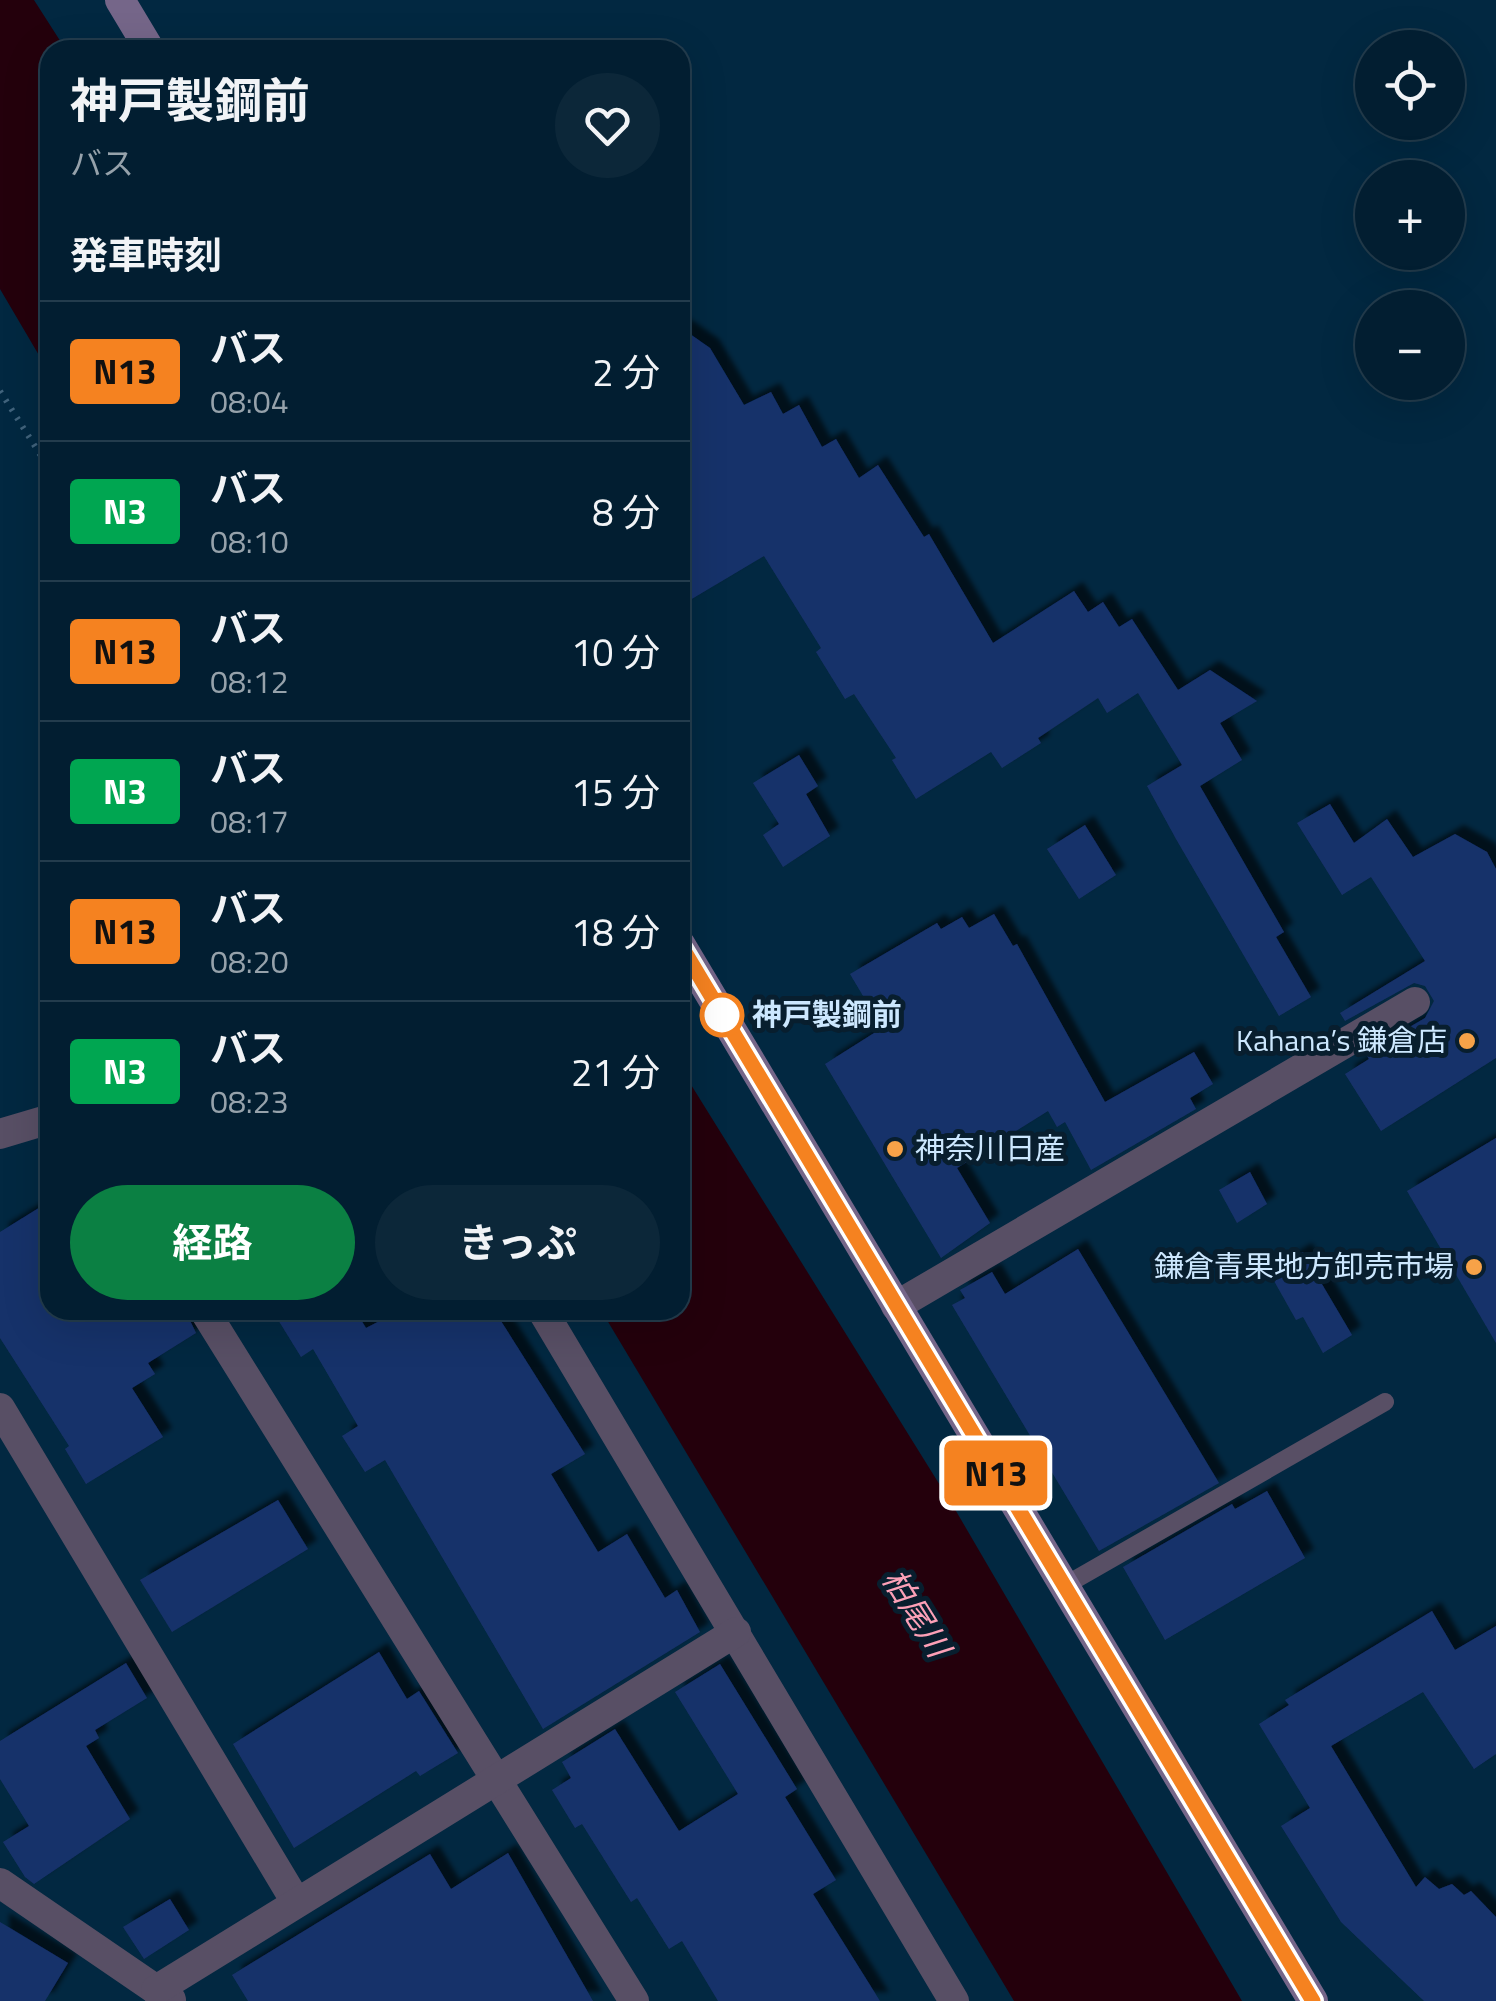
<!DOCTYPE html>
<html lang="ja">
<head>
<meta charset="utf-8">
<style>
	:root { --surface:#021e31; --page:#0c2739; --text:#f1f3f6; --muted:#96a2ab; --line:#233c4d; --accent:#0b8043 }
	body { margin:0; font-family:"Titillium Web","Noto Sans JP",sans-serif; background:var(--page); color:var(--text); height:100vh; display:flex; flex-direction:column; font-size:38px; white-space:nowrap }
	* { box-sizing:border-box; margin:0 }
	p { font-size:32px; color:var(--muted) }
	.icon { flex:none; width:55px; height:55px; fill:none; stroke:currentColor; stroke-width:2; stroke-linecap:round; stroke-linejoin:round }
	.map { position:relative; flex:1; overflow:hidden }
	.details { position:absolute; left:40px; top:40px; width:650px; height:1280px; display:flex; flex-direction:column; background:var(--surface); border-radius:30px; box-shadow:0 10px 40px #0002,0 0 0 2px var(--line) }
	.details>* { flex:none }
	.badge { padding:0 20px; border-radius:8px; font-size:35px; line-height:65px }
	.fabs { position:absolute; left:1355px; top:30px; display:grid; gap:20px }
	.fabs a { display:grid; place-items:center; width:110px; height:110px; border-radius:50%; background:var(--surface); box-shadow:0 10px 40px #0002,0 0 0 2px var(--line); font-size:50px }
	.map>.badge { position:absolute; translate:-50% -50%; box-shadow:0 0 0 5px #fff }
	h2 { padding:0 30px; font-size:38px; line-height:90px }
	.round { display:grid; place-items:center; flex:none; width:105px; height:105px; border-radius:52px; background:var(--page) }
	.headline { display:flex; align-items:center; justify-content:space-between; height:170px; padding:0 30px }
	h1 { font-size:48px; font-weight:700; line-height:75px }
	.button { display:flex; gap:20px; margin-top:auto; padding:20px 30px }
	.button a { flex:1; height:115px; border-radius:60px; background:var(--accent); color:#fff; font-size:40px; font-weight:700; line-height:115px; text-align:center }
	.button a+a { background:var(--page); color:var(--text) }
	ul { padding:0; list-style:none }
	li { display:flex; align-items:center; gap:30px; height:140px; padding:0 30px; border-top:2px solid var(--line) }
	li div { flex:1 }
	li b { display:block; font-size:38px }
	li em { font-style:normal }
	li .badge { min-width:110px; font-weight:700; text-align:center }
	.map>svg:first-child { display:block }
</style>
</head>
<body>
<div class="map">
<svg width="1496" height="2001" viewBox="0 0 1496 2001">
	<defs>
		<filter id="shadow"><feDropShadow dx="9" dy="-9" stdDeviation="2.5" flood-color="#0009"/></filter>
	</defs>
	<rect width="100%" height="100%" fill="#022841"/>
	<g fill="#24000c">
		<path d="M 0,0 L 34,0 L 66,50 L 50,50 L 50,374 L 0,289 Z"/>
		<path d="M 680,1067 L 956,1511 L 1242,2001 L 1014,2001 L 601,1310 L 680,1310 Z"/>
	</g>
	<g fill="#18316a" filter="url(#shadow)">
		<path d="M 680,327 L 710,348 L 744,405 L 771,392 L 783,414 L 799,405 L 822,447 L 836,439 L 859,478 L 878,465 L 924,537 L 929,534 L 993,643 L 1074,591 L 1088,612 L 1103,602 L 1119,627 L 1132,619 L 1178,690 L 1210,670 L 1257,701 L 1220,723 L 1242,760 L 1200,786 L 1284,932 L 1276,937 L 1311,997 L 1279,1016 L 1176,839 L 1147,786 L 1182,765 L 1138,693 L 1107,713 L 1098,698 L 1038,738 L 1041,743 L 1002,768 L 991,752 L 916,799 L 892,760 L 896,758 L 854,694 L 845,699 L 816,652 L 821,648 L 764,556 L 680,606 Z"/>
		<path d="M 799,755 L 818,786 L 806,794 L 830,836 L 783,867 L 763,835 L 779,824 L 753,783 Z"/>
		<path d="M 1330,804 L 1354,843 L 1387,819 L 1413,857 L 1455,834 L 1487,852 L 1496,869 L 1496,1058 L 1381,1131 L 1345,1074 L 1369,1059 L 1365,1053 L 1425,1018 L 1434,1001 L 1425,986 L 1414,983 L 1345,1021 L 1340,1013 L 1425,961 L 1371,877 L 1342,895 L 1297,823 Z"/>
		<path d="M 1085,825 L 1116,875 L 1079,899 L 1047,849 Z"/>
		<path d="M 994,914 L 1013,946 L 1017,944 L 1105,1102 L 1194,1052 L 1213,1084 L 1190,1098 L 1196,1109 L 1091,1170 L 1065,1122 L 1057,1127 L 1048,1111 L 957,1168 L 990,1223 L 941,1258 L 825,1064 L 882,1028 L 850,974 L 937,923 L 941,929 L 962,917 L 969,928 Z"/>
		<path d="M 1496,1138 L 1496,1343 L 1407,1191 Z"/>
		<path d="M 1250,1172 L 1267,1204 L 1237,1223 L 1219,1190 Z"/>
		<path d="M 50,1201 L 50,1310 L 185,1310 L 196,1333 L 148,1363 L 155,1374 L 132,1388 L 163,1437 L 86,1484 L 65,1449 L 69,1446 L 0,1338 L 0,1232 Z"/>
		<path d="M 1078,1249 L 1219,1483 L 1099,1551 L 952,1305 L 965,1298 L 960,1290 L 992,1272 L 1005,1294 Z"/>
		<path d="M 1303,1252 L 1352,1335 L 1323,1353 L 1303,1317 L 1296,1320 L 1269,1272 Z"/>
		<path d="M 272,1310 L 355,1310 L 366,1328 L 401,1310 L 494,1310 L 585,1454 L 551,1474 L 598,1552 L 627,1534 L 665,1598 L 677,1590 L 700,1632 L 543,1729 L 385,1460 L 365,1472 L 342,1436 L 358,1426 L 313,1349 L 301,1357 Z"/>
		<path d="M 1267,1491 L 1305,1558 L 1165,1640 L 1123,1567 L 1232,1504 L 1235,1509 Z"/>
		<path d="M 278,1500 L 308,1549 L 172,1632 L 140,1580 Z"/>
		<path d="M 1432,1611 L 1455,1650 L 1496,1626 L 1496,1754 L 1474,1769 L 1423,1692 L 1331,1746 L 1416,1887 L 1425,1877 L 1439,1889 L 1452,1884 L 1464,1895 L 1471,1891 L 1496,1917 L 1496,2001 L 1424,2001 L 1341,1922 L 1281,1826 L 1310,1808 L 1259,1724 L 1289,1705 L 1285,1700 Z"/>
		<path d="M 379,1652 L 407,1699 L 419,1691 L 458,1753 L 420,1776 L 416,1771 L 294,1848 L 233,1744 Z"/>
		<path d="M 126,1663 L 147,1698 L 95,1730 L 99,1738 L 86,1746 L 130,1819 L 34,1884 L 25,1877 L 3,1842 L 29,1826 L 0,1779 L 0,1741 Z"/>
		<path d="M 720,1664 L 797,1789 L 785,1797 L 836,1880 L 813,1894 L 880,2001 L 718,2001 L 682,1941 L 669,1949 L 637,1898 L 631,1902 L 582,1824 L 575,1828 L 552,1790 L 571,1778 L 562,1762 L 615,1729 L 679,1831 L 738,1794 L 675,1692 Z"/>
		<path d="M 508,1853 L 593,2001 L 248,2001 L 232,1975 L 430,1854 L 451,1889 Z"/>
		<path d="M 170,1899 L 189,1930 L 144,1959 L 123,1927 Z"/>
		<path d="M 0,1922 L 68,1963 L 45,2001 L 0,2001 Z"/>
	</g>
	<g fill="none" stroke-linecap="round" stroke-linejoin="round">
		<path stroke="#41637c" stroke-width="6" stroke-dasharray="2.5 8" stroke-linecap="butt" d="M 0,391 L 50,470"/>
		<path stroke="#584f65" stroke-width="18" d="M 1064,1586 L 1385,1402"/>
		<g stroke="#584f65" stroke-width="30">
			<path d="M 0,1134 L 50,1119"/>
			<path d="M 896,1306 L 1415,1002"/>
			<path d="M 204,1310 L 634,2001"/>
			<path d="M 542,1310 L 954,2001"/>
			<path d="M 0,1408 L 296,1902"/>
			<path d="M 0,1883 L 171,2000"/>
			<path d="M 156,1990 L 736,1632"/>
		</g>
		<g stroke="#756689" stroke-width="30">
			<path d="M 120,0 L 150,50"/>
			<path d="M 680,944 L 1313,2001"/>
		</g>
	</g>
	<g fill="none" stroke-linecap="round" stroke-linejoin="round">
		<g stroke="#fff" stroke-width="22">
			<path id="line" d="M 680,944 L 1313,2001"/>
		</g>
		<use href="#line" stroke="#f58220" stroke-width="15"/>
	</g>
	<circle fill="#fff" stroke="#f58220" stroke-width="5" cx="722" cy="1015" r="20"/>
	<g fill="#f7a248" stroke="#081e2e" stroke-width="4">
		<circle cx="1467" cy="1041" r="10"/>
		<circle cx="895" cy="1149" r="10"/>
		<circle cx="1474" cy="1267" r="10"/>
	</g>
	<g text-anchor="middle" stroke-width="10" stroke-linejoin="round" paint-order="stroke">
		<g font-size="30" font-weight="bold" fill="#cce7fe" stroke="#081e2e" text-anchor="start">
			<text x="752" y="1025">神戸製鋼前</text>
		</g>
		<g font-size="30" fill="#cce7fe" stroke="#081e2e" text-anchor="end">
			<text x="1447" y="1051">Kahana’s 鎌倉店</text>
			<text x="915" y="1159" text-anchor="start">神奈川日産</text>
			<text x="1454" y="1277">鎌倉青果地方卸売市場</text>
		</g>
		<g font-size="32" font-style="italic" fill="#fca0b7" stroke="#081e2e">
			<text transform="translate(916 1613) rotate(58)" y="11">柏尾川</text>
		</g>
	</g>
</svg>
<div class="fabs">
<a><svg class="icon" aria-label="locate" viewBox="0 0 24 24"><circle cx="12" cy="12" r="6"/><path d="M12 2v4M12 18v4M2 12h4M18 12h4"/></svg></a>
<a>+</a>
<a>−</a>
</div>
<b class="badge" style="left:996px;top:1473px;background:#f58220;color:#111">N13</b>
<section class="details">
<div class="headline"><div><h1>神戸製鋼前</h1><p>バス</p></div><a class="round"><svg class="icon" aria-label="heart" viewBox="0 0 24 24"><path d="M12 20l-8-8c-3-5 5-10 8-4 3-6 11-1 8 4z"/></svg></a></div>
<h2>発車時刻</h2>
<ul>
<li><span class="badge" style="background:#f58220;color:#111">N13</span><div><b>バス</b><p>08:04</p></div><em>2 分</em></li>
<li><span class="badge" style="background:#00a651;color:#fff">N3</span><div><b>バス</b><p>08:10</p></div><em>8 分</em></li>
<li><span class="badge" style="background:#f58220;color:#111">N13</span><div><b>バス</b><p>08:12</p></div><em>10 分</em></li>
<li><span class="badge" style="background:#00a651;color:#fff">N3</span><div><b>バス</b><p>08:17</p></div><em>15 分</em></li>
<li><span class="badge" style="background:#f58220;color:#111">N13</span><div><b>バス</b><p>08:20</p></div><em>18 分</em></li>
<li><span class="badge" style="background:#00a651;color:#fff">N3</span><div><b>バス</b><p>08:23</p></div><em>21 分</em></li>
</ul>
<div class="button"><a>経路</a><a>きっぷ</a></div>
</section>
</div>
</body>
</html>
